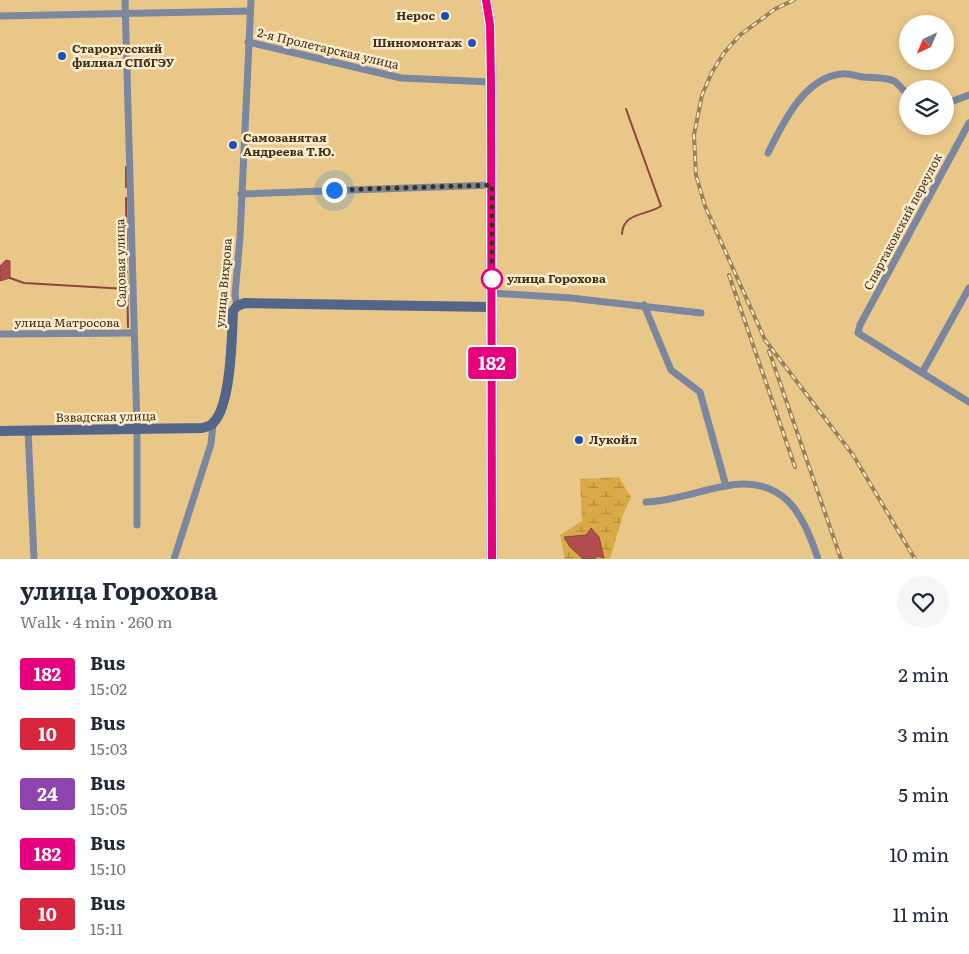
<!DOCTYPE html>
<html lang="en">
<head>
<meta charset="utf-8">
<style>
	:root { --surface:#fff; --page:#f6f6f7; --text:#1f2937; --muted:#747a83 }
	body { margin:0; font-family:Literata,serif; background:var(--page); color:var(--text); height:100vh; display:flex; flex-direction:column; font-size:19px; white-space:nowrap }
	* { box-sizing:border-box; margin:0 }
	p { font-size:16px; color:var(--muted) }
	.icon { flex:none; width:28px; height:28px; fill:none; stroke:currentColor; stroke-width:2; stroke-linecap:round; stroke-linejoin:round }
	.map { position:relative; height:559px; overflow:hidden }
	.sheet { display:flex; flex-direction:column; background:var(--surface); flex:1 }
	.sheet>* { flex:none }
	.badge { padding:0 10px; border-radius:4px; font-size:18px; line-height:32px }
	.needle { width:32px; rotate:224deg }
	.tools { position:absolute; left:899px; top:15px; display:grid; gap:10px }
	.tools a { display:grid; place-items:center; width:55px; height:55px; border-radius:50%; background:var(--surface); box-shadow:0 2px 8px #0003; font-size:25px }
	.you { position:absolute; width:25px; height:25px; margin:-12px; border:4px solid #fff; border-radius:50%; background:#1a73e8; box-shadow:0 0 0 8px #1a73e833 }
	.map>.badge { position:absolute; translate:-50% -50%; box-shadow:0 0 0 2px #fff }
	.round { display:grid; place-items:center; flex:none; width:52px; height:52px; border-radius:26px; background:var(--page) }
	.overview { display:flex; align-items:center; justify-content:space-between; height:85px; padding:0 20px }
	h1 { font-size:24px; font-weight:700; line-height:38px }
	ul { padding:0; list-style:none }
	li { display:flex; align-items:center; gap:15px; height:60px; padding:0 20px }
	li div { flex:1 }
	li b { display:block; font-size:19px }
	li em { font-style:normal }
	li .badge { min-width:55px; font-weight:700; text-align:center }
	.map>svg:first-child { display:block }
</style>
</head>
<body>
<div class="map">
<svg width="969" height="559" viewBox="0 0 969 559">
	<defs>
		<pattern id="wetland-marsh" width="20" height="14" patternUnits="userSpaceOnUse" patternTransform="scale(1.25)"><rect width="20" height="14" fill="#daaa48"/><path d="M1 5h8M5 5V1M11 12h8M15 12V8" fill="none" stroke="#b28b3b"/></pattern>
	</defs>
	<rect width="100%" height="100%" fill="#e9c788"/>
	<path fill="url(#wetland-marsh)" d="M 619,477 L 631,497 L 623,515 L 610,559 L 595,559 L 597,556 L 603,558 L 595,531 L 590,528 L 586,535 L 564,537 L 570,547 L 583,559 L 565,559 L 560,535 L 582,521 L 580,479 Z"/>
	<g fill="#b14d4d" stroke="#8e443c">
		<path d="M 6,260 L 10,261 L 10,278 L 0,281 L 0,266 Z"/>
		<path d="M 591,528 L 599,537 L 604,558 L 597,556 L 595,559 L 583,559 L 570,547 L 564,537 L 586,535 Z"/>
	</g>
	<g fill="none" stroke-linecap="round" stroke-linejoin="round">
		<g stroke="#8e443c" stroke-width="2">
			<path d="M 126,167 L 126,187"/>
			<path d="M 126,198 L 127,262"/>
			<path d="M 622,234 C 623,212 646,216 661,206 L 626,109"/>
			<path d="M 127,267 L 128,327"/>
			<path d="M 10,278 L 24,283 L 127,289"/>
		</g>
		<g stroke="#7a879f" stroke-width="7">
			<path d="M 125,0 L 137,429 L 137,525"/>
			<path d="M 0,16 L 250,11"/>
			<path d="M 248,42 L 401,78 L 491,82"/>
			<path d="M 945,104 L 969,95"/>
			<path d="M 969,123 L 860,325 L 858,333 L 969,402"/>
			<path d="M 768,153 C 783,123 804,78 841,74 C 848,73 856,76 863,77 C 873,78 885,77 894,81 C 899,84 903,91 908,94"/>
			<path d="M 241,194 L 492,185"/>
			<path d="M 492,293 L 571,298 L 701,313"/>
			<path d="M 644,305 L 671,370 L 700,392 L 726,486"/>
			<path d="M 237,306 L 235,295 L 240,237 L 251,0"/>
			<path d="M 0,334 L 134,333"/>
			<path d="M 922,373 L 969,288"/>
			<path d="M 28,430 L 34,559"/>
			<path d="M 646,502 C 673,501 698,491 725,486 C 783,475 803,512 818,559"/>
			<path d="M 174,559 L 211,444 L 213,424"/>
		</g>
		<path stroke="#536588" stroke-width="10" d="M 0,431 L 202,428 C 206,427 211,426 213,423 C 231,407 232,336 233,311 L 237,306 L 245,303 L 492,307"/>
		<path stroke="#374d77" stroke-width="11" d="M 486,0 L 490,25 L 491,82 L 492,559"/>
		<g stroke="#998153" stroke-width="4">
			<g id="rail">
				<path d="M 794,0 L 775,9 L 740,35 L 724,53 L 712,72 L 702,95 L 694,135 L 696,175 L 705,206 L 765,340 L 853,455 L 915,559"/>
				<path d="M 729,275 L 795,467"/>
				<path d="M 769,351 L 841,559"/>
			</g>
		</g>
		<use href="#rail" stroke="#fcebcc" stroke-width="2" stroke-dasharray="5.5" stroke-linecap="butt"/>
	</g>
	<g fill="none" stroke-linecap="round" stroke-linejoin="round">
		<g stroke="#fff" stroke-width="11">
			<path id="line" d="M 486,0 L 490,25 L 491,82 L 492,559"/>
		</g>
		<use href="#line" stroke="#e6007e" stroke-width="8"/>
		<path stroke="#3e3016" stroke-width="5" stroke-dasharray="0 9" d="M 334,190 L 492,185 L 492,279"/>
	</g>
	<g fill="#1d50bd" stroke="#fcebcc" stroke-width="2">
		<circle cx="445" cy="16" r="5"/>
		<circle cx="472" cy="43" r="5"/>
		<circle cx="62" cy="56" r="5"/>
		<circle cx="233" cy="145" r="5"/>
		<circle cx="579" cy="440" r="5"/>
	</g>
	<circle fill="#fff" stroke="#e6007e" stroke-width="2.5" cx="492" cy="279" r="10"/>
	<g text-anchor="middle" stroke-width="5" stroke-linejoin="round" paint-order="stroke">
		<g font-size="12" font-weight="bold" fill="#3e3016" stroke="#fcebcc" text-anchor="start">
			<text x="435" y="20" text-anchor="end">Нерос</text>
			<text x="462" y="47" text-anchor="end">Шиномонтаж</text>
			<text x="72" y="53">Старорусский<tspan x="72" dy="14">филиал СПбГЭУ</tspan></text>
			<text x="243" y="142">Самозанятая<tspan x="243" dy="14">Андреева Т.Ю.</tspan></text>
			<text x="589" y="444">Лукойл</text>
		</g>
		<g font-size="12" fill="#3e3016" stroke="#fcebcc">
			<text transform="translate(328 49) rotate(13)" y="4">2-я Пролетарская улица</text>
			<text transform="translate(903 222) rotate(-62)" y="4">Спартаковский переулок</text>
			<text transform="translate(121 263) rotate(-91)" y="4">Садовая улица</text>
			<text transform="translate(224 283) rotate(-85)" y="4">улица Вихрова</text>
			<text x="67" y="327">улица Матросова</text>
			<text transform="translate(106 417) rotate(-1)" y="4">Взвадская улица</text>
		</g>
		<g font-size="12" font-weight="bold" fill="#3e3016" stroke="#fcebcc" text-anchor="start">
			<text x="507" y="283">улица Горохова</text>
		</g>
	</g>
</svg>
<div class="tools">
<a><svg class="needle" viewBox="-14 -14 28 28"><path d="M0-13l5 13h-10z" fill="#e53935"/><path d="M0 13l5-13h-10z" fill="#747a83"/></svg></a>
<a><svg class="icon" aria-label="layers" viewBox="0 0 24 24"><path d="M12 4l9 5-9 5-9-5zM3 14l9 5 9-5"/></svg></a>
</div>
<div class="you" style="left:334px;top:190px"></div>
<b class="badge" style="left:492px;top:363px;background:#e6007e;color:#fff">182</b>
</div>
<section class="sheet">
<div class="overview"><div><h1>улица Горохова</h1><p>Walk · 4 min · 260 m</p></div><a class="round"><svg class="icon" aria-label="heart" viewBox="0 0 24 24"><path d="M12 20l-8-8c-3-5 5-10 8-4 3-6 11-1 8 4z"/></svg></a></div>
<ul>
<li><span class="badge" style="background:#e6007e;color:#fff">182</span><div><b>Bus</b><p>15:02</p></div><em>2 min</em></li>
<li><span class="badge" style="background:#d7263d;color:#fff">10</span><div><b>Bus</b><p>15:03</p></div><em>3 min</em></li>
<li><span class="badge" style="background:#8e44ad;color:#fff">24</span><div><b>Bus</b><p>15:05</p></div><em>5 min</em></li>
<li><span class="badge" style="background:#e6007e;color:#fff">182</span><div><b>Bus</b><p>15:10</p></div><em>10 min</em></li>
<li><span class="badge" style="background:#d7263d;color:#fff">10</span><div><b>Bus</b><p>15:11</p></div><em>11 min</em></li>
</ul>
</section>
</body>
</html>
